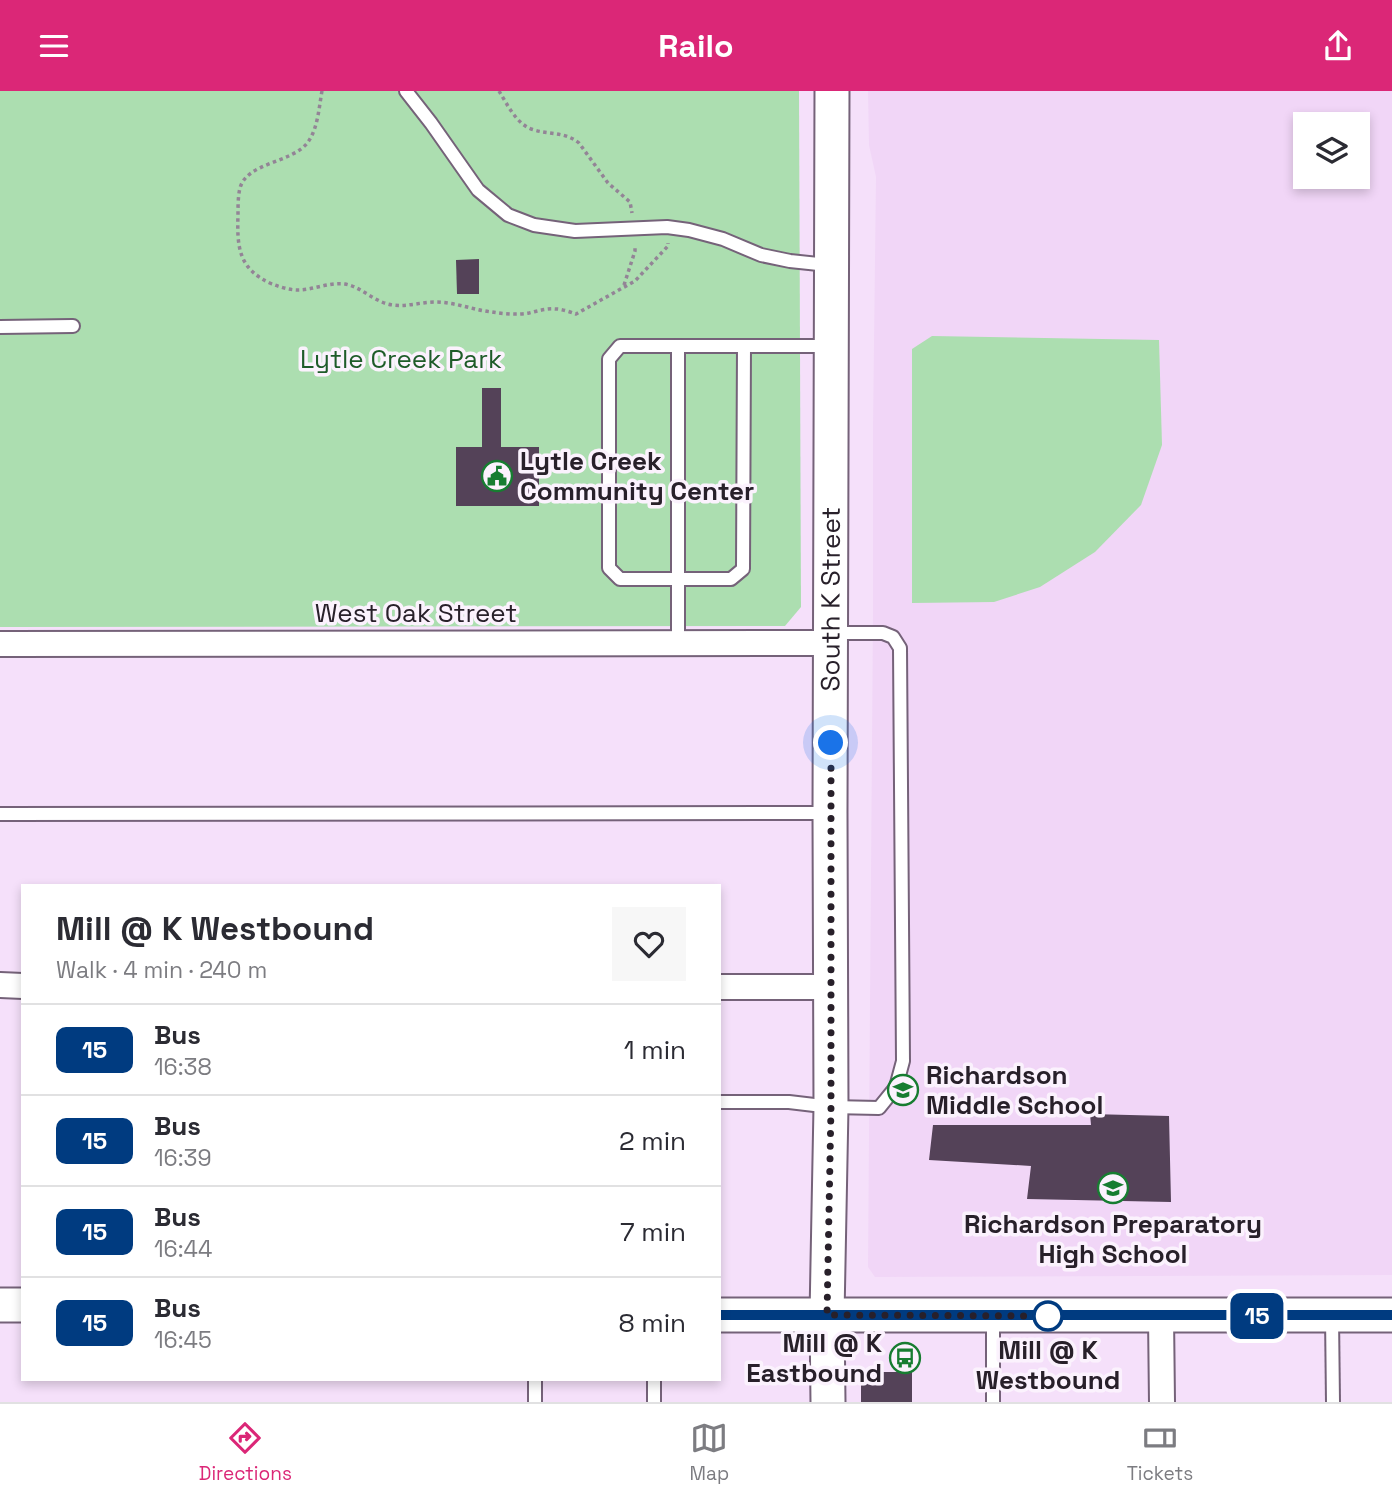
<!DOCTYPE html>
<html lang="en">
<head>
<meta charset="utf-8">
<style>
	:root { --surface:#fff; --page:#f7f7f7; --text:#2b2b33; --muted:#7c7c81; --line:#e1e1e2; --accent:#db2777 }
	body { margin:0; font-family:"Space Grotesk",sans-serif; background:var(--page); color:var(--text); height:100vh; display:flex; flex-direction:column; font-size:26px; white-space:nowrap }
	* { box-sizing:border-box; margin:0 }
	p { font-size:23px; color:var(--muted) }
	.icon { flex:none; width:38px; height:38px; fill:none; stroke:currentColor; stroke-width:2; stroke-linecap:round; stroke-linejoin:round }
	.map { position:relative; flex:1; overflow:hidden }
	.details { position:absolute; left:21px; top:793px; width:700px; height:497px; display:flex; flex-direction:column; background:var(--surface); border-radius:0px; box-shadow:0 4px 10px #0003 }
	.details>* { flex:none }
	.badge { padding:0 14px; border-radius:10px; font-size:24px; line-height:46px }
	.tools { position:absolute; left:1293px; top:21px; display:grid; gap:14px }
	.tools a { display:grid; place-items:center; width:77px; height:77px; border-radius:0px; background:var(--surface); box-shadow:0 4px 10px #0003; font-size:35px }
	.you { position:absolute; width:35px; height:35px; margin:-18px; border:5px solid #fff; border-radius:50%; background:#1a73e8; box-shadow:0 0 0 10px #1a73e833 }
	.map>.badge { position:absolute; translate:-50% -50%; box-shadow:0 0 0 4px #fff }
	.round { display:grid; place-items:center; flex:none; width:74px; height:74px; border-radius:0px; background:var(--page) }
	.overview { display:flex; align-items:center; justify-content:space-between; height:119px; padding:0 35px }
	h1 { font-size:33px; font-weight:700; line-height:52px }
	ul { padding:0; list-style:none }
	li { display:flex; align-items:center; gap:21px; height:91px; padding:0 35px; border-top:2px solid var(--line) }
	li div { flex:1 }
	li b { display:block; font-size:26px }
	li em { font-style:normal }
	li .badge { min-width:77px; font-weight:700; text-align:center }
	header { display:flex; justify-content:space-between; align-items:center; height:91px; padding:0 35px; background:var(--accent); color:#fff; font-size:32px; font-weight:700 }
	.menu { display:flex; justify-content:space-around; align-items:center; height:98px; border-top:2px solid var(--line); background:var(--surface); font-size:19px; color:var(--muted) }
	.menu a { display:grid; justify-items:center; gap:4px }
	.menu .on { color:var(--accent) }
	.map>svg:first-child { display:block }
</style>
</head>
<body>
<header><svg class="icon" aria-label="menu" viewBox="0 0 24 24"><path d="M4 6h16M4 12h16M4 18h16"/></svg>Railo<svg class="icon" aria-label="share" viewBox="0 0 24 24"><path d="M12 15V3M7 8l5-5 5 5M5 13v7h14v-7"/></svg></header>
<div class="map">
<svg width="1392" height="1311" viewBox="0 0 1392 1311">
	<rect width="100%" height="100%" fill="#f5e0fa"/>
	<path fill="#f1d6f7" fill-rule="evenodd" d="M 868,0 L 1392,0 L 1392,1184 L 875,1186 L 868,1176 L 873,522 L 873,336 L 876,86 L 869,54 ZM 1306,33 L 1358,33 L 1358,86 L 1306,86 Z"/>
	<g fill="#acdeb0">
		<path d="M 0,0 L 799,0 L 801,516 L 785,535 L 0,536 Z"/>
		<path d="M 932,245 L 1159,249 L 1162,354 L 1141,414 L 1095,461 L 1040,496 L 994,511 L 912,512 L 912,258 Z"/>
	</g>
	<g fill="#544258">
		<path d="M 479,168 L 479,203 L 457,203 L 456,169 Z"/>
		<path d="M 482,297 L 501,297 L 501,356 L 539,356 L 539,415 L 456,415 L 456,356 L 482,356 Z"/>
		<path d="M 1090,1023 L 1169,1025 L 1171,1111 L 1027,1108 L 1031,1075 L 929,1069 L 933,1034 L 1091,1034 Z"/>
		<rect x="861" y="1281" width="51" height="30"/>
	</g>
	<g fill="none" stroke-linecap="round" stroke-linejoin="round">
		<g stroke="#756279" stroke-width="16">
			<g id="lane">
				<path d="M 406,0 L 431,32 L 478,99 L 508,124 L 534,134 L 575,140 L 667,136 L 689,139 L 723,148 L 761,164 L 790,170 L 828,174"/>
				<path d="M 0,236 L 73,235"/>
				<path d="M 744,255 L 743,478 L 731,488 L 620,488 L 609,477 L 609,268 L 620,255 C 690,255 759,255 828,255"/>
				<path d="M 678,552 L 678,255"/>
				<path d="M 0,723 L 829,722"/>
				<path d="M 719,1011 L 789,1011 L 831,1016 L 879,1017 L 896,996 L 903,970 L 900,557 L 893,546 L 883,542 L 831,542"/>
				<path d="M 1332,1225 L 1333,1311"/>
				<path d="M 993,1226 L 993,1311"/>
				<path d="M 535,1288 L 535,1311"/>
				<path d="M 654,1311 L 654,1288"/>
			</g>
		</g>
		<g stroke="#756279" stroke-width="28">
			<g id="street">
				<path d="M 0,553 L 831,552"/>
				<path d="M 0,894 L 23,895"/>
				<path d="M 719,896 L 831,896"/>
				<path d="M 1161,1225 L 1162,1311"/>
			</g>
		</g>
		<g stroke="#756279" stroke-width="37">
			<g id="secondary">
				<path d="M 0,1214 L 23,1214"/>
				<path d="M 719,1224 L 1392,1224"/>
				<path id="s1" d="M 828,1311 L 827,1224 L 831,1016 L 830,722 L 832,0"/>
			</g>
		</g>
		<g stroke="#938496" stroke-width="3.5" stroke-dasharray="3.5 3.5" stroke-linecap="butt">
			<path d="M 322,0 C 319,16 318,37 308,51 C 293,72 247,71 240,97 C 238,105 238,115 238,123 C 237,156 238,178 272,193 C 280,196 289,199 298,199 C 313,199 329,191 345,193 C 362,196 375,212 393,214 C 407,216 421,211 435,211 C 455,211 473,219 492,221 C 504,223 518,224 529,222 C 538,220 547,217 556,218 C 562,218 570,221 576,223 L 635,190 L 668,155 L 668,152"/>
			<path d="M 499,0 C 507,13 516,32 531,38 C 548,44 564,40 579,52 L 608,92 L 630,111 L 632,122"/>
			<path d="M 624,194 L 635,160 L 635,154"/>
		</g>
		<use href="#lane" stroke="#fff" stroke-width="12"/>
		<use href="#street" stroke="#fff" stroke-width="24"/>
		<use href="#secondary" stroke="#fff" stroke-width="33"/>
	</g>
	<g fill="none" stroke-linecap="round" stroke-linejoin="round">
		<g stroke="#fff" stroke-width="16">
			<path id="line" d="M 719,1224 L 1392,1224"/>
		</g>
		<use href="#line" stroke="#003b80" stroke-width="10"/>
		<path stroke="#28202a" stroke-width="7" stroke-dasharray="0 12.6" d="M 831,652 L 831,1016 L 827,1224 L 1049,1225 L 1048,1225"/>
	</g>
	<defs>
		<g id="civic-ring" transform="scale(1.575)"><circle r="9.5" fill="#fbf2fd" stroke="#177d31" stroke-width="1.5"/><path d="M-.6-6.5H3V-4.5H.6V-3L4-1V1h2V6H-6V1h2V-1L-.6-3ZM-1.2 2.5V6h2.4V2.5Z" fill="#177d31"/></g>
		<g id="school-ring" transform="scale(1.575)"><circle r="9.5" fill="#fbf2fd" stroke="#177d31" stroke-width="1.5"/><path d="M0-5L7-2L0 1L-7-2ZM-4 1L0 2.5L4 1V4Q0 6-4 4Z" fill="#177d31"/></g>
		<g id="bus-ring" transform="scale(1.575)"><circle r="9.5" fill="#fbf2fd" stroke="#177d31" stroke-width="1.5"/><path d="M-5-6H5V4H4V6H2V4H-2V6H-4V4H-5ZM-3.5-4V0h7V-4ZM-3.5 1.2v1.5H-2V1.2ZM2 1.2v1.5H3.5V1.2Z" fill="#177d31"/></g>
	</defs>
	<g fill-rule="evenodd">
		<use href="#civic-ring" x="497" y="385"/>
		<use href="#school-ring" x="903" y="999"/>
		<use href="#school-ring" x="1113" y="1097"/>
		<use href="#bus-ring" x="905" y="1267"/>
	</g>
	<circle fill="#fff" stroke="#003b80" stroke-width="3.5" cx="1048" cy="1225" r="14"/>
	<g text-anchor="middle" stroke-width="7" stroke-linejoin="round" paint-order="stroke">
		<g font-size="26" fill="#1e5c29" stroke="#fbf2fd">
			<text x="401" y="277">Lytle Creek Park</text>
		</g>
		<g font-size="26" font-weight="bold" fill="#28202a" stroke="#fbf2fd" text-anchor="start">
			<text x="520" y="379">Lytle Creek<tspan x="520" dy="30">Community Center</tspan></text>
			<text x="926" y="993">Richardson<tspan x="926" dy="30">Middle School</tspan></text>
			<text x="1113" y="1142" text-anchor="middle">Richardson Preparatory<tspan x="1113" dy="30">High School</tspan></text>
			<text x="882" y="1261" text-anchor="end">Mill @ K<tspan x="882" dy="30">Eastbound</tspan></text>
		</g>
		<g font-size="26" fill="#28202a" stroke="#fbf2fd">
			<text dy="9" stroke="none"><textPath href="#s1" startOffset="803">South K Street</textPath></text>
			<text x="416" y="531">West Oak Street</text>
		</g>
		<g font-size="26" font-weight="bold" fill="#28202a" stroke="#fbf2fd">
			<text x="1048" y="1268">Mill @ K<tspan x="1048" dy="30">Westbound</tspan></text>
		</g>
	</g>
</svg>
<div class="tools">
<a><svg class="icon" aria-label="layers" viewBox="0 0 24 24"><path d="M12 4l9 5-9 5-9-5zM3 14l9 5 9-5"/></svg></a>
</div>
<div class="you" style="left:831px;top:652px"></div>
<b class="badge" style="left:1257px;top:1225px;background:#003b80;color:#fff">15</b>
<section class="details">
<div class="overview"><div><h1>Mill @ K Westbound</h1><p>Walk · 4 min · 240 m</p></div><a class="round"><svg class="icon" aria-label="heart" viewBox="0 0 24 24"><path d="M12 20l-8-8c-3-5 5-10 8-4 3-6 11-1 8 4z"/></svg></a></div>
<ul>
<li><span class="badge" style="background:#003b80;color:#fff">15</span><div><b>Bus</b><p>16:38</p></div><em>1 min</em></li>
<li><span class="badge" style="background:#003b80;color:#fff">15</span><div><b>Bus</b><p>16:39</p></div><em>2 min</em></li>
<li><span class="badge" style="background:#003b80;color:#fff">15</span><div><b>Bus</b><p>16:44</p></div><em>7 min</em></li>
<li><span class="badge" style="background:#003b80;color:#fff">15</span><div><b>Bus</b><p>16:45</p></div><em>8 min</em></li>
</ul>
</section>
</div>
<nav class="menu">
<a class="on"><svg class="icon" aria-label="directions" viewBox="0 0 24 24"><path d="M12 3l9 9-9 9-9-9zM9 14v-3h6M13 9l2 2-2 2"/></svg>Directions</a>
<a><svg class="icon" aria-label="map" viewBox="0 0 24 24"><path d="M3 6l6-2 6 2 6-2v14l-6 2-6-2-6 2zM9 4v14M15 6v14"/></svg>Map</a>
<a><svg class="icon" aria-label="tickets" viewBox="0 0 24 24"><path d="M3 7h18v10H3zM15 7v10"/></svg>Tickets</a>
</nav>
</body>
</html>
